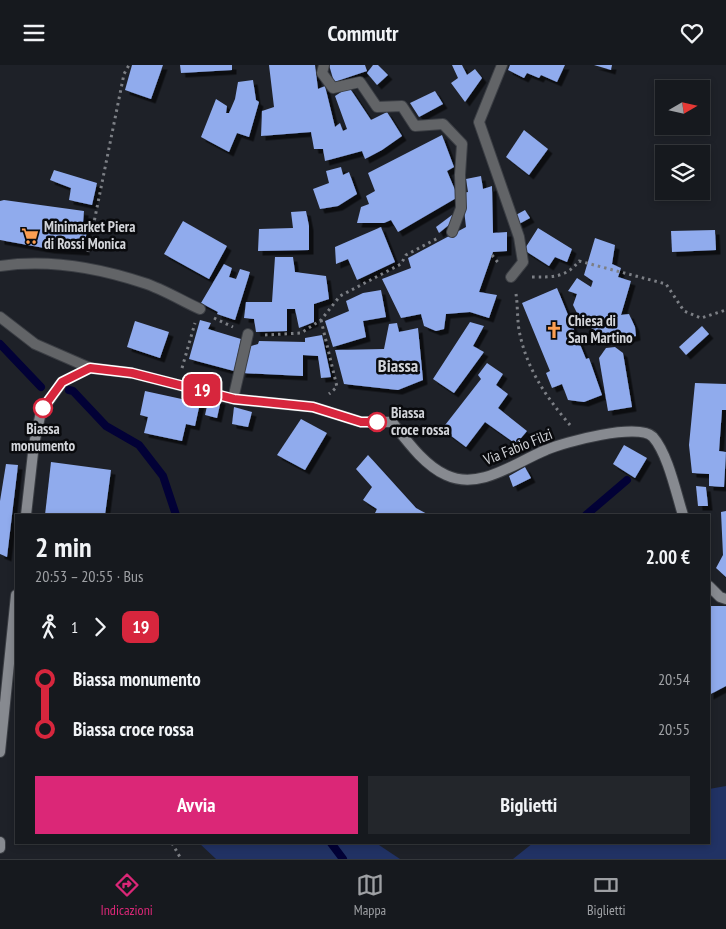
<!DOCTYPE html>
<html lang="it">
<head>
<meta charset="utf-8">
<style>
	:root { --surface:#16191e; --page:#23262b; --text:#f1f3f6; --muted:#9ea0a4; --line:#35383c; --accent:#db2777 }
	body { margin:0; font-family:"PT Sans Narrow",sans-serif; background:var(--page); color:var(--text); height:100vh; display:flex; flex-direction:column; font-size:19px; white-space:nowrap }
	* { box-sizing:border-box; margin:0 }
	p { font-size:16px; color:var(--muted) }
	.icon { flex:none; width:28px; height:28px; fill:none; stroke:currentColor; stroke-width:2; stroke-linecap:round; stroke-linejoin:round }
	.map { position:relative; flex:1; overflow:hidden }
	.panel { position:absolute; left:15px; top:449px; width:695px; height:330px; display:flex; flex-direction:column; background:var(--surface); border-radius:0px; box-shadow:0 2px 8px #0003,0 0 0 1px var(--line) }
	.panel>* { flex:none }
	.badge { padding:0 10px; border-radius:8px; font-size:18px; line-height:32px }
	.needle { width:32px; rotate:81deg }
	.tools { position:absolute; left:655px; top:15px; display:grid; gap:10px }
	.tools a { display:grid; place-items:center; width:55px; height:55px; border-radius:0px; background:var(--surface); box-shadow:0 2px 8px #0003,0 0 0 1px var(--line); font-size:25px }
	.map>.badge { position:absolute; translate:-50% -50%; box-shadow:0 0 0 2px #fff }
	.legs { display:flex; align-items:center; gap:8px; height:55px; padding:0 20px; font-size:16px }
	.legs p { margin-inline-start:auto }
	.head { display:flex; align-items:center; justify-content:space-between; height:85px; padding:0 20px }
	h1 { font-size:28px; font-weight:700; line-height:38px }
	.cta { display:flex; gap:10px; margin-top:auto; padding:10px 20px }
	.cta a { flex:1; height:58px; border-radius:0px; background:var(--accent); color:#fff; font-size:20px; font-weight:700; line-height:58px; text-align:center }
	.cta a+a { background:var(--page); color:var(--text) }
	ul { padding:0 20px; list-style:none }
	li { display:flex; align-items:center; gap:18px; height:50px; font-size:19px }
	li i { display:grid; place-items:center; width:8px; height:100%; margin:0 6px; background:currentColor }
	li i::after { content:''; width:12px; height:12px; margin:-6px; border:4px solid; border-radius:50%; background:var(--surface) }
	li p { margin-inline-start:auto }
	li:first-child i { background:linear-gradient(#0000 50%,currentColor 0) }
	li:last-child i { background:linear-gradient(currentColor 50%,#0000 0) }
	header { display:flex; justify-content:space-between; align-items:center; height:65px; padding:0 20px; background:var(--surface); font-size:22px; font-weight:700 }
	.menu { display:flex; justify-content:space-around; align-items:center; height:70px; border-top:1px solid var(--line); background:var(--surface); font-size:14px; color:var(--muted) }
	.menu a { display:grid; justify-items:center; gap:2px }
	.menu .selected { color:var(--accent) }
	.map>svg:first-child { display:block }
</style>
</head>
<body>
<header><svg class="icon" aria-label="menu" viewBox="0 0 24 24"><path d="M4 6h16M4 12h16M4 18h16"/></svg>Commutr<svg class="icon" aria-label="heart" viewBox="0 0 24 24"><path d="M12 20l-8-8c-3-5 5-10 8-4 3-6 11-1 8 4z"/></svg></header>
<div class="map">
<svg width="726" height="794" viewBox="0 0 726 794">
	<defs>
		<filter id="shadow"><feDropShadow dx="4.5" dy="4.5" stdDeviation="0" flood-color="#0009"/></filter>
	</defs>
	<rect width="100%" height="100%" fill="#1e2128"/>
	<g fill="#213264">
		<path d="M 726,721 L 726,794 L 513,794 L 533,778 L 709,778 L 709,724 Z"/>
		<path d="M 199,778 L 376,778 L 400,794 L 216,794 Z"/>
	</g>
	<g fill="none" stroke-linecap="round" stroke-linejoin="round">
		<g stroke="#020136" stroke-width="8">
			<path d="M 0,279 L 41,322"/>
			<path d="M 69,325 L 73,326 L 106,361 L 139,380 L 163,411 L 176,450"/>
			<path d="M 586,450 L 627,415"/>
			<path d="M 331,778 L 343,794"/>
		</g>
	</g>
	<g fill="#90abed" filter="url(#shadow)">
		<path d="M 132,0 L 163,0 L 151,34 L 125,25 Z"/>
		<path d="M 180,0 L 232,0 L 232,5 L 181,8 Z"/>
		<path d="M 269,0 L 315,0 L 318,24 L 325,21 L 335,62 L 340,58 L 343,66 L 347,64 L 335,31 L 349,22 L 371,55 L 387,47 L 402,71 L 382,85 L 365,94 L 362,86 L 325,96 L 323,84 L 314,84 L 311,67 L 261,71 L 262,46 L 274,42 Z"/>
		<path d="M 329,0 L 365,0 L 367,6 L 334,17 Z"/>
		<path d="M 373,0 L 378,0 L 388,10 L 377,20 L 367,8 Z"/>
		<path d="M 452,0 L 462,0 L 467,10 L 475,4 L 482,13 L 465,37 L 451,18 L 458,13 Z"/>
		<path d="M 510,0 L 565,0 L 557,17 L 541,10 L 539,13 L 527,8 L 524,13 L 508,5 Z"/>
		<path d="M 594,0 L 612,0 L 611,5 Z"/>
		<path d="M 253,15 L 256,35 L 259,37 L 249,72 L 237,68 L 229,87 L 201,72 L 216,34 L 227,41 L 226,48 L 229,48 L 235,34 L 238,17 Z"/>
		<path d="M 435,26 L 443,39 L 419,52 L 410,38 Z"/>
		<path d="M 524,65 L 548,84 L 529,110 L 506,92 Z"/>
		<path d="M 442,70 L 454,102 L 447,106 L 458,132 L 398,167 L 391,155 L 384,158 L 357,158 L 361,142 L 369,139 L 366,131 L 375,126 L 368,108 Z"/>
		<path d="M 341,102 L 343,110 L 349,107 L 357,129 L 338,141 L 320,144 L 313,124 L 329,118 L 326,106 Z"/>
		<path d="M 54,105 L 97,118 L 92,140 L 69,135 L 71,123 L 50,115 Z"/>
		<path d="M 481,111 L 483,124 L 492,121 L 493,168 L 507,167 L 507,186 L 493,187 L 479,227 L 497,230 L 489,253 L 470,247 L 446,249 L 444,264 L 436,266 L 424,261 L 421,249 L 401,253 L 382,214 L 411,203 L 408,193 L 466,162 L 462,128 L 468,127 L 466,114 Z"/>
		<path d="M 4,135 L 84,146 L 83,158 L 87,157 L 85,186 L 50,184 L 0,175 L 0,136 Z"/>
		<path d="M 525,145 L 530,153 L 519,159 L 514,151 Z"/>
		<path d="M 306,146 L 309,161 L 309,185 L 258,186 L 259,164 L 293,163 L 291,147 Z"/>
		<path d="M 452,150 L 455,155 L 439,168 L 436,162 Z"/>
		<path d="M 183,156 L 227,181 L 209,214 L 164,189 Z"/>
		<path d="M 381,162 L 395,197 L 357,215 L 348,194 L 336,199 L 335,182 Z"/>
		<path d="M 538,163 L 572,184 L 567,197 L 555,192 L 549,201 L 524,185 Z"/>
		<path d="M 715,165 L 716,185 L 672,187 L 671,166 Z"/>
		<path d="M 595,173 L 615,180 L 612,199 L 621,203 L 618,212 L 631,216 L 621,250 L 629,249 L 635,262 L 636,271 L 616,276 L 599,268 L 581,256 L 573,240 L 577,229 L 568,226 L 577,213 L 591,222 L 593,216 L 584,210 Z"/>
		<path d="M 275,192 L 293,192 L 295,207 L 326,211 L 329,234 L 314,239 L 314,257 L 299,263 L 295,244 L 287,244 L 287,266 L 256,267 L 254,254 L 244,253 L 246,237 L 272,237 Z"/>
		<path d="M 224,199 L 232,203 L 229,212 L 236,214 L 240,204 L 250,207 L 235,255 L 217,249 L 218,247 L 201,238 Z"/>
		<path d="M 557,223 L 586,294 L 589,293 L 602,330 L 584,337 L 568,335 L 562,319 L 552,323 L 546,308 L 550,306 L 522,238 Z"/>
		<path d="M 381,225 L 386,252 L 363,256 L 366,272 L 333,282 L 325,256 L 349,246 L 346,236 L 363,228 Z"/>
		<path d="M 200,255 L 211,258 L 208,264 L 241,274 L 234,306 L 189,294 Z"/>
		<path d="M 135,256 L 169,267 L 160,293 L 127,282 Z"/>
		<path d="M 470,257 L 484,261 L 473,281 L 484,287 L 454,328 L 433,314 Z"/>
		<path d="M 397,258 L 399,267 L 418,263 L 423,315 L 398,325 L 344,319 L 335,285 L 384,284 L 389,259 Z"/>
		<path d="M 702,261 L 709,269 L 686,290 L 679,282 Z"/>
		<path d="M 322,270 L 331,312 L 321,313 L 318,291 L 303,290 L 303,311 L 241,308 L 248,282 L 258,279 L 259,276 L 305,277 L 305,273 Z"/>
		<path d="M 615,282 L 623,288 L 632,342 L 608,346 L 599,293 L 606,283 Z"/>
		<path d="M 487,298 L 503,309 L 496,320 L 508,329 L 498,343 L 527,366 L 516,379 L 485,357 L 466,382 L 442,364 L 481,314 L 478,310 Z"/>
		<path d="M 695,318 L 726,319 L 726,345 L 722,345 L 719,386 L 726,387 L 724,422 L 709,421 L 709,409 L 692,408 L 689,380 Z"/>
		<path d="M 145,326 L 200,338 L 195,361 L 186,359 L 182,376 L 144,368 L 148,352 L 140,350 Z"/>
		<path d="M 209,332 L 221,335 L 217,353 L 205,350 Z"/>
		<path d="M 234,342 L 252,347 L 248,362 L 232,359 Z"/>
		<path d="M 301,354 L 327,368 L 305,405 L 277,390 Z"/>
		<path d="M 624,380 L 647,393 L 635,413 L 613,399 Z"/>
		<path d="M 368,390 L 416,443 L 429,450 L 374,450 L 377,444 L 363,435 L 372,422 L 356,404 Z"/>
		<path d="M 51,397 L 111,405 L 105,450 L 45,450 Z"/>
		<path d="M 6,399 L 18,400 L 7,492 L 0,489 L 0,436 Z"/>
		<path d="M 525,402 L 531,413 L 513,422 L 509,411 Z"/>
		<path d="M 696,421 L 706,422 L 708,441 L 698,441 Z"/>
		<path d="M 726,446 L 726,512 L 716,503 L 723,490 L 721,447 Z"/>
		<path d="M 709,541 L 726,541 L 726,621 L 709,630 Z"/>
	</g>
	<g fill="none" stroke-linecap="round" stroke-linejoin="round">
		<g stroke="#3b3e44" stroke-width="12">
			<g id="lane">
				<path d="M 324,0 L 322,8 L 333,23 L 360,17 L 377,42 L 402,41 L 415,61 L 443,59 L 462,79 L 460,110 L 461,143 L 452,167"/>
				<path d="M 502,0 L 479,57 L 519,172 L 523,197 L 511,212"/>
			</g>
		</g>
		<g stroke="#3b3e44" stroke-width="12">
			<g id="street">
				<path d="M 0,201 C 47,194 99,203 144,218 C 163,224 182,236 200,244"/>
				<path d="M 0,252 L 35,279 L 90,303"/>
				<path d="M 233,334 L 248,269"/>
			</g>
		</g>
		<g stroke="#3b3e44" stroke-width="12">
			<g id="secondary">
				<path d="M 26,450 L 34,379 L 41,347 L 62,317 L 90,303 L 132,308 L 233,334 L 313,342 L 361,357 L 392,357 C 407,376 424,400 446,410 C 480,426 516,397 546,385 C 564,377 639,357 653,372 C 668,389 676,428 683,450"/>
				<path d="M 709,521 L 720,532 L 726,534"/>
				<path d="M 0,687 L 16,530"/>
				<path d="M 0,777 L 0,783"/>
			</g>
		</g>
		<g stroke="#7c7f85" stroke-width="3" stroke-dasharray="2.5 4" stroke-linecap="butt">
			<path d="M 88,187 L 124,9 L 129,0"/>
			<path d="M 492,190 L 500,200"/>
			<path d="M 532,212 C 552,212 566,213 579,196 L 666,219 L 684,246 L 701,253 L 726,245"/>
			<path d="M 516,229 C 518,242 517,258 520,270 C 528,306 547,333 570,360"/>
			<path d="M 214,253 L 233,262"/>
			<path d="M 321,255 L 337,322 L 329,329"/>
			<path d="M 265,270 L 301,268 L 321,255 L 340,231 L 401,199 L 406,190 L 438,173"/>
			<path d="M 182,303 L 195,258"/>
			<path d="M 172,778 L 181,794"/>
		</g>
		<use href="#lane" stroke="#626467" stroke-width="10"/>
		<use href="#street" stroke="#626467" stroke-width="10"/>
		<use href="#secondary" stroke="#878a90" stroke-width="10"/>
	</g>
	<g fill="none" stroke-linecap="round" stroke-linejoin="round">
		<g stroke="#fff" stroke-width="11">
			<path id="line-1" d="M 43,343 L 62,317 L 90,303 L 132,308 L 234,334 L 313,342 L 361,357 L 377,357"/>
		</g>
		<use href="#line-1" stroke="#d7263d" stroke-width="8"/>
	</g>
	<defs>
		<g id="supermarket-bare" transform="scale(1.35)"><path d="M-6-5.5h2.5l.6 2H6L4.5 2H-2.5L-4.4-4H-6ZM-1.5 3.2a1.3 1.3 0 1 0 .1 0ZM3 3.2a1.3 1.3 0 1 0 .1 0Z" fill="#fb9e52" stroke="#090a0d" stroke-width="2.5" paint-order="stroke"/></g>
		<g id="church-bare" transform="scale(1.35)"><path d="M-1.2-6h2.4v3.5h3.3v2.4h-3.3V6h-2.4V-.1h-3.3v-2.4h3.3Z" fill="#fb9e52" stroke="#090a0d" stroke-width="2.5" paint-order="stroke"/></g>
	</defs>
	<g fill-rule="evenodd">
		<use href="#supermarket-bare" x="30" y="171"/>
		<use href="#church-bare" x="554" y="265"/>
	</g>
	<g fill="#fff" stroke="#d7263d" stroke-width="2.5">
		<circle cx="43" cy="343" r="9"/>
		<circle cx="377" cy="357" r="9"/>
	</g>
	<g text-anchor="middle" stroke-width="5" stroke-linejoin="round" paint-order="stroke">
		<g font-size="15" font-weight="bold" fill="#d2d4d9" stroke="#090a0d" text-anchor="start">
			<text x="44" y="167">Minimarket Piera<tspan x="44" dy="17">di Rossi Monica</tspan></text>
			<text x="568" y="261">Chiesa di<tspan x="568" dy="17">San Martino</tspan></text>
		</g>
		<g font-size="15" font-weight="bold" fill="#d2d4d9" stroke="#090a0d" text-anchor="start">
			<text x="391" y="353">Biassa<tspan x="391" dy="17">croce rossa</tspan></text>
			<text x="43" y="369" text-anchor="middle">Biassa<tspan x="43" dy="17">monumento</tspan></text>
		</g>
		<g font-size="15" fill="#d2d4d9" stroke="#090a0d">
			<text transform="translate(518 382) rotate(-22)" y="5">Via Fabio Filzi</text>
		</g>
		<g font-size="18" font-weight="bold" fill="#d2d4d9" stroke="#090a0d">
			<text x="398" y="307">Biassa</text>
		</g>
	</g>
</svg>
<div class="tools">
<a><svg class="needle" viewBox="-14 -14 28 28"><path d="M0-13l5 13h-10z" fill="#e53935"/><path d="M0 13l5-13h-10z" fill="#9ea0a4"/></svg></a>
<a><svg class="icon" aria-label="layers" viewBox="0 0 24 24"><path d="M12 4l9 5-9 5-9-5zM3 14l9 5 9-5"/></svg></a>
</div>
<b class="badge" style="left:202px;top:325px;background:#d7263d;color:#fff">19</b>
<section class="panel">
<div class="head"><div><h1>2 min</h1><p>20:53 – 20:55 · Bus</p></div><b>2.00 €</b></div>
<div class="legs"><svg class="icon" aria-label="walk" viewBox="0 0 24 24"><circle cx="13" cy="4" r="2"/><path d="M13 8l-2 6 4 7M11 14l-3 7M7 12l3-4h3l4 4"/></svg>1<svg class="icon" aria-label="forward" viewBox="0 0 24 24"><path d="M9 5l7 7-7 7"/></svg><b class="badge" style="background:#d7263d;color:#fff">19</b></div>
<ul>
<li><i style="color:#d7263d"></i><b>Biassa monumento</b><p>20:54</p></li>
<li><i style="color:#d7263d"></i><b>Biassa croce rossa</b><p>20:55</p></li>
</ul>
<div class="cta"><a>Avvia</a><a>Biglietti</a></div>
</section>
</div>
<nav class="menu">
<a class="selected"><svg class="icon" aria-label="directions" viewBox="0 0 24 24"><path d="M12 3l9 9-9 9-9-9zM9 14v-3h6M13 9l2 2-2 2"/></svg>Indicazioni</a>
<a><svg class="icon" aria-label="map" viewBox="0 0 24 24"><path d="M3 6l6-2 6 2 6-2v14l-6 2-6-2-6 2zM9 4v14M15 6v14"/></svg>Mappa</a>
<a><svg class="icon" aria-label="tickets" viewBox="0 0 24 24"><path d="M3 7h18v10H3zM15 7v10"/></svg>Biglietti</a>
</nav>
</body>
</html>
